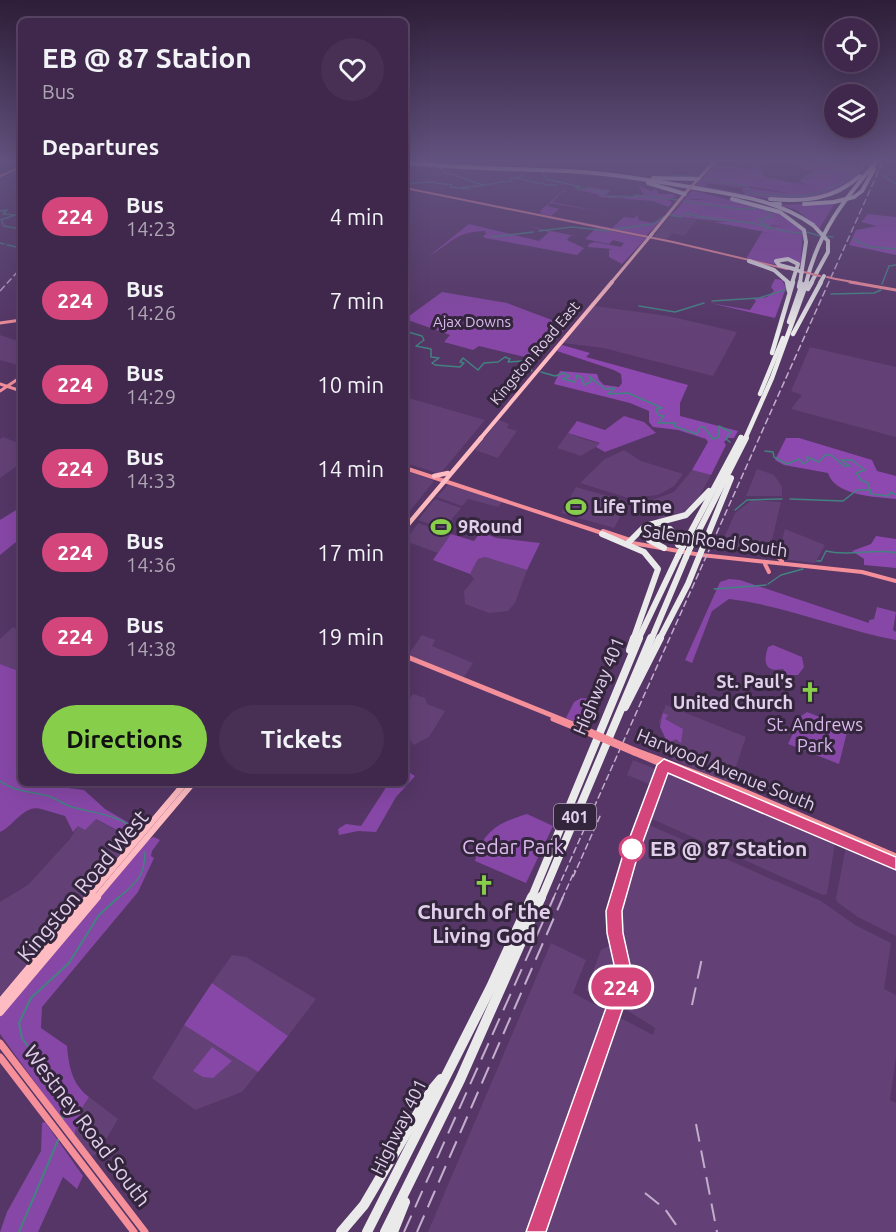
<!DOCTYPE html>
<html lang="en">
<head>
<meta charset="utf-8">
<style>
	:root { --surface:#40284c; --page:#473053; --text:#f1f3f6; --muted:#aea6b5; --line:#594464; --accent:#87cf4a }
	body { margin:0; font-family:Ubuntu,sans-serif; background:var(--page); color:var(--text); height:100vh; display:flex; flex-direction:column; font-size:22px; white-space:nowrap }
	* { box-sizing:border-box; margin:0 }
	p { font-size:20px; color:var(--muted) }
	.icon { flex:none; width:33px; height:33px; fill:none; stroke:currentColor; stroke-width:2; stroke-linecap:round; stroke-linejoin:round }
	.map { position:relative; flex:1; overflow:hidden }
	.panel { position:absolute; left:18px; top:18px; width:390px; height:768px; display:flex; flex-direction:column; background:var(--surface); border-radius:9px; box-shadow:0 6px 24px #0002,0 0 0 2px var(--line) }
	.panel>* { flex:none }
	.badge { padding:0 12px; border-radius:20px; font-size:21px; line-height:39px }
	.controls { position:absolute; left:824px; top:18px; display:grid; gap:12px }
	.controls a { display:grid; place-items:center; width:54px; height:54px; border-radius:50%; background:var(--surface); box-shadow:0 6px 24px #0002,0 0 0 2px var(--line); font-size:30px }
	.map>.badge { position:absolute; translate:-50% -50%; box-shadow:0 0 0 3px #fff }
	h2 { padding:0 24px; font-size:22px; line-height:54px }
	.round { display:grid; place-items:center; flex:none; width:63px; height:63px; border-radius:32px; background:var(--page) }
	.headline { display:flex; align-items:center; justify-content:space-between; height:102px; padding:0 24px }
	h1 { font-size:28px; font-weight:600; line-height:45px }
	.action { display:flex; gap:12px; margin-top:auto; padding:12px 24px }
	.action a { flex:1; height:69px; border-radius:36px; background:var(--accent); color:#111; font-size:24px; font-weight:600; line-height:69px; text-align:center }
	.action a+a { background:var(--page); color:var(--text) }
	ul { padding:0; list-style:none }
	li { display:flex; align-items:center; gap:18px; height:84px; padding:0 24px }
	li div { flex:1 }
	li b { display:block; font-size:22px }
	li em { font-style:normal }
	li .badge { min-width:66px; font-weight:700; text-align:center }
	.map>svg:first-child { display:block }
</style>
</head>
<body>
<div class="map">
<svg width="896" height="1232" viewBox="0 0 896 1232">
	<rect width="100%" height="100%" fill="#553666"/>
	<g fill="#634176">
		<path d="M 670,216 L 697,220 L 684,236 L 672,233 L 666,240 L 654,237 Z"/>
		<path d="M 594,306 L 668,316 L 737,332 L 713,376 L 603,348 L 563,343 Z"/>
		<path d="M 0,335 L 21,342 L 21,348 L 15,352 L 21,354 L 21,366 L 0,360 Z"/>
		<path d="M 810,347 L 896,367 L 896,437 L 791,409 L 802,395 L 791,391 Z"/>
		<path d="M 405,397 L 485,420 L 440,474 L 405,463 Z"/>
		<path d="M 499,420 L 509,424 L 507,428 L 517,431 L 498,458 L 475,450 Z"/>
		<path d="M 568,433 L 587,440 L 601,444 L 581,456 L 557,448 Z"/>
		<path d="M 3,437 L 21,444 L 21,463 L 0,478 L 0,439 Z"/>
		<path d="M 624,450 L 641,461 L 683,474 L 674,486 L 658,495 L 628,498 L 580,483 L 605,459 Z"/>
		<path d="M 757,469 L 774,475 L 782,487 L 782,496 L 746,496 Z"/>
		<path d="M 405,470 L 434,481 L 405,517 Z"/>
		<path d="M 692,470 L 711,475 L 699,497 L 682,514 L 659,519 L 649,501 L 674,492 Z"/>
		<path d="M 448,485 L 462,489 L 502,502 L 498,507 L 468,499 L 462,506 L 437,497 Z"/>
		<path d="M 576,487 L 628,502 L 614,528 L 561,513 Z"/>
		<path d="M 435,499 L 461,508 L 444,529 L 418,520 Z"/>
		<path d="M 752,500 L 781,502 L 768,557 L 720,547 L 735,513 Z"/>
		<path d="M 418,523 L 451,534 L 438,553 L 405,541 Z"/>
		<path d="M 785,529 L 825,545 L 815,563 L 782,559 L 778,555 Z"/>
		<path d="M 485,557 L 527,570 L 515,603 L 508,611 L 489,613 L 465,604 L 464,591 L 474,579 L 470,574 L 478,559 Z"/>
		<path d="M 13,627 L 21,631 L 20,673 L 0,664 L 0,639 Z"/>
		<path d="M 422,635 L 435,640 L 432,646 L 473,663 L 464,677 L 408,655 Z"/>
		<path d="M 413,694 L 425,698 L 427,704 L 445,711 L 429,737 L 414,745 L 405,735 L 405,705 Z"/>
		<path d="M 666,705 L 746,737 L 730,784 L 671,759 L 659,721 Z"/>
		<path d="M 633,760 L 658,770 L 654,786 L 627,775 Z"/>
		<path d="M 667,771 L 835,842 L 827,894 L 823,895 L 652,819 L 650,813 Z"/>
		<path d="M 95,819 L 134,839 L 0,996 L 0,902 L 28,885 L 70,839 L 78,826 Z"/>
		<path d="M 647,824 L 821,901 L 855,925 L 891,943 L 884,989 L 896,995 L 896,1057 L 890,1100 L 896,1103 L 896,1232 L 428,1232 L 551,943 L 586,960 L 573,993 L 653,1035 L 655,1028 L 625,1009 L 624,1005 L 627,978 L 618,929 L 619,908 Z"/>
		<path d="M 846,847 L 896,868 L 896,936 L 858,917 L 837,902 L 836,898 Z"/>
		<path d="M 611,945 L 617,966 L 616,984 L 613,997 L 607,1000 L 586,990 L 601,950 Z"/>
		<path d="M 232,955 L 246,957 L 316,999 L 288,1036 L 212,983 Z"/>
		<path d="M 184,1025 L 258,1072 L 242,1092 L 195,1110 L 152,1078 Z"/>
		<path d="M 89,1097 L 118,1119 L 98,1153 L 92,1156 L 74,1136 L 82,1108 Z"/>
	</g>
	<g fill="#8747a7">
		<path d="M 784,161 L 837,164 L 837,166 L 840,164 L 859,169 L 862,162 L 869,161 C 861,171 853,182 840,189 C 801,210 736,194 694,187 L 702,177 L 708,187 L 744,194 L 742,188 L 706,183 L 704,177 L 712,168 L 740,171 L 763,179 L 760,184 L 750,179 L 714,178 C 735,189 775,191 799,195 L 760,188 L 762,184 L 788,189 L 789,186 L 798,184 L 793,182 L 829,189 L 841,178 C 822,169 805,167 784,161 Z"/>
		<path d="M 405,188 L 646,238 L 622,264 L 609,257 L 609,250 L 612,249 L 588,247 L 589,244 L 595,242 L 621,247 L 624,243 L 613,240 L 609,244 L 585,239 L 596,228 Z"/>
		<path d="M 692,190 L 779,213 L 803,231 L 800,270 L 799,263 L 789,258 L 776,260 L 778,265 L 746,259 L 762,232 L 788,234 L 787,232 L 794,229 L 770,225 L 775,220 L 774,213 L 755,207 L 698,199 L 686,200 L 675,210 Z"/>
		<path d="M 562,191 L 636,205 L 563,191 L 552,202 L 603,212 L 550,203 L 547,206 L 559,209 L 551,216 L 612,228 L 624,217 L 634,218 L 638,215 L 638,220 L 654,223 L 665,216 L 646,236 L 541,214 L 540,211 Z"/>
		<path d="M 835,203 L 819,229 L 797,210 L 779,205 Z"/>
		<path d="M 708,206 L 747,214 L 757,218 C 738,225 719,214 700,215 L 705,219 L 734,223 L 670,216 L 681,216 L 685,211 L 695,214 Z"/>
		<path d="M 469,224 L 539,241 L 549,232 L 527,226 L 575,236 L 570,236 L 567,240 L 584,248 L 577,255 L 485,238 L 483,236 L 486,234 L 485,231 C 455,232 453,242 429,256 Z"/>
		<path d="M 442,292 L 507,303 L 568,326 L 537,360 L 479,346 L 473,350 L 444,342 L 450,335 L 405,319 Z"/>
		<path d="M 624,416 L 644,422 L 656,433 L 605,452 L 596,447 L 600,443 L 568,433 L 577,421 L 605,430 Z"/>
		<path d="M 21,507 L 21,538 L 0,555 L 0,520 Z"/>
		<path d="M 487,523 L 494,530 L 489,535 L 496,538 L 540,543 L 527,570 L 485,557 L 478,559 L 470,574 L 433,560 L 451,534 L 474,541 Z"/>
		<path d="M 729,579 L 740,580 L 869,623 L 869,620 L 874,619 L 877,607 L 896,612 L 893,630 L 896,632 L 896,640 C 839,629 787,606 729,599 L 712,611 L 692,663 L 685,660 L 720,582 Z"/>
		<path d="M 773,645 L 802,657 L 804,667 L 798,675 L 787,675 L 783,669 C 765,673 763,662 768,647 Z"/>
		<path d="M 0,664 L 21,672 L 21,783 L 57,783 L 68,788 L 84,790 L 105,809 L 141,830 L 134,839 L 96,819 L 85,830 L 78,826 L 73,832 L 65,816 C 57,814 49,811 41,809 C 24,804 14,826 0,832 Z"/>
		<path d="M 581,698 L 601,700 L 589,728 L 566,718 L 574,702 Z"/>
		<path d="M 807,712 L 848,728 L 839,764 L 788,744 L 801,716 Z"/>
		<path d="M 663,713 L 668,715 L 665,719 L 683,729 L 681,743 L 676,739 L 668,743 L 660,727 Z"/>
		<path d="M 405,770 L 415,776 L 396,797 L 376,832 L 358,831 L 339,835 L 338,829 L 346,824 L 361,826 L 385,789 L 386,783 L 405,783 Z"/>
		<path d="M 527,814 L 553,826 L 526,883 L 475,861 C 482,831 500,822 527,814 Z"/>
		<path d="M 154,837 L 160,840 L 152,851 L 151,856 L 154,858 L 138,892 L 42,1007 L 41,1028 L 67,1046 C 69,1067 72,1084 89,1097 L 82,1108 L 74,1136 L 0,1034 L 0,1016 L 149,839 Z"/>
		<path d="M 212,983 L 288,1036 L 258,1072 L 184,1025 Z"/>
		<path d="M 212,1047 L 232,1061 L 213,1078 L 203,1077 L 193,1071 Z"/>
		<path d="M 45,1122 L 83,1176 L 77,1189 L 63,1177 L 38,1232 L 0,1232 L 7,1212 L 41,1151 L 42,1123 Z"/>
	</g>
	<g fill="#8e49b0">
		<path d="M 773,161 C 790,161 804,167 820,168 C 826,168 835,176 841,178 L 829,190 L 801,185 L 814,186 L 799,182 L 814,171 L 801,169 L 800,165 Z"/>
		<path d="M 715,165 L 752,169 L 761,165 L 762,173 L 765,177 L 799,184 L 789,186 L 788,189 L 763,184 L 761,188 L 803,196 L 720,181 L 713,177 L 750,179 L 759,184 L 763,180 L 755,179 L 737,170 L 712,168 Z"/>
		<path d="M 638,185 L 650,191 L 656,189 L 659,194 L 673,194 L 677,197 L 666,199 L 672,202 L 669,207 L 653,201 L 600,197 L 597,194 L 582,191 L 588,187 L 608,190 L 611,191 L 604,196 L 621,198 L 644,195 Z"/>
		<path d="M 686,200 L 705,200 L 755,207 L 775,214 L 775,221 L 770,226 L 797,229 L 792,231 L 794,233 L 787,231 L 789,234 L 786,236 L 713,222 L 729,222 L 705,219 L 700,215 C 720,210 737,226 756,218 L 708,206 L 695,214 L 685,211 L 681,216 L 671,215 Z"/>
		<path d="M 868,214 L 896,217 L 896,255 L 849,245 L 856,230 L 877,226 L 861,222 Z"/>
		<path d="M 775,279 L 782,280 L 786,288 L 775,318 L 710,303 L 750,310 L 756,301 L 754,299 L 767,297 L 774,291 L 771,287 Z"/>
		<path d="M 562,345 L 590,353 L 586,357 L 688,385 L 680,403 L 680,416 L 738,431 L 734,438 L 728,438 L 724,442 L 726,445 L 711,475 L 692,470 L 708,442 L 706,439 L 678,430 L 653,427 L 649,422 L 649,411 L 630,403 L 554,384 L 560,371 L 597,374 L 599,380 L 604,385 L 619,387 L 622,383 L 621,374 L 614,370 L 557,351 Z"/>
		<path d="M 786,438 L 799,438 L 872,460 L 877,471 L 896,476 L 896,499 C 876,497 835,496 828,473 L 784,465 L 775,460 Z"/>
		<path d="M 876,536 L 896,539 L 896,568 L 864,565 L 864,559 L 852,551 L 871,544 Z"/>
	</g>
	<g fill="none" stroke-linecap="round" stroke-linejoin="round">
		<g stroke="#428281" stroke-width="1.5">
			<path d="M 432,161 L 439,165"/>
			<path d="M 441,168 L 445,173 C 459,175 469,181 483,185"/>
			<path d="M 838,170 L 850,169"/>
			<path d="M 543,172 L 546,179 L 581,187 L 576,188 L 579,190 L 588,188 L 602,193 L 606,191 L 605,196 L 637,197 L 634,195 L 678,200"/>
			<path d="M 672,175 L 694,177"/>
			<path d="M 882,175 L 896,184"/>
			<path d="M 516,178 L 541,184 L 543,182 L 544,185 L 557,185"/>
			<path d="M 704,179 L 747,186 L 749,193 C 793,197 814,202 852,176 L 846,171 L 861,170"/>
			<path d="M 802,180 L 808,174 L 834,170"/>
			<path d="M 512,181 L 511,178 L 520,177 L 524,173"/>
			<path d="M 405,184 L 430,182 L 452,185 L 450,187 L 470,189 L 463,187 C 479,188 494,182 511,181"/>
			<path d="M 683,201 L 739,209 L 759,208"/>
			<path d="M 764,209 L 773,216 L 758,220 L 771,228 L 767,229"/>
			<path d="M 0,211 L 7,210 L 3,214 L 15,215 L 1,220 L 4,226 L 21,229"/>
			<path d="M 670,215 L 681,217 L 686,213 C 709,221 732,219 756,224 C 772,228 785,233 802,233"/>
			<path d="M 616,229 L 653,224 L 665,216"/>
			<path d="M 539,231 L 572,227 L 609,231"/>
			<path d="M 807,232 L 820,236"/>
			<path d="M 825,236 L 833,237"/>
			<path d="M 492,237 L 533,232"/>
			<path d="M 853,239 L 870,247 L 896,249"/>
			<path d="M 0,243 L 4,244"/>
			<path d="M 7,245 L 21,248"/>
			<path d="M 17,262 L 21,261"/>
			<path d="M 882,284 L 889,266 L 896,265"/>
			<path d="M 831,294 L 874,293 L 881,290"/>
			<path d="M 712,301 L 759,298 L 785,290"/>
			<path d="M 639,306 L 675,312 L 704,303"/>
			<path d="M 405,331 L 422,336 L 424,340 L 416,346 L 431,349 L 431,357 L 439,358 L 432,363 L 435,365 L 460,367 L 464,363 L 460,362 L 463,358 L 478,370 L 484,363 L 498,362 L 505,357 L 510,359 L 508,362 L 523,361 L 532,371"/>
			<path d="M 541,372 L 555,376 L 564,373 L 569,376 L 563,379 L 575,382 L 577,375 L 582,378 L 584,385 L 592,381 L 589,376 L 605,389 L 615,388 L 608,394 L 628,393 L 662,408 L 656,409 L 658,415 L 664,416 L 658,423 L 676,423 L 674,426 L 697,434 L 700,427 L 704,427 L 713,439 L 719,437 L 719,426 L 731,432 L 726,439 L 730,442"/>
			<path d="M 765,451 L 773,452 L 774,457 L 787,464 L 799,459 L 804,464 L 808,461 L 807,457 L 819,462 L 825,455 L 831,455 L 844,466 L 850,466 L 841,460 L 852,460 L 865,470 L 856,473 L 861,480 L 868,483 L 871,494 L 888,496 L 891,492 L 896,495"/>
			<path d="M 790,499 L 843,501 L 857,490 L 870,490"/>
			<path d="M 735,510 L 747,500 L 782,499"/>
			<path d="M 817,561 L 821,561 L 826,551 C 849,557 873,548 896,553"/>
			<path d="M 768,584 L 781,575 L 803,569"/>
			<path d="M 714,589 L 766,585"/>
			<path d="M 0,781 C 14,792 31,791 48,796 C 55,798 62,803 69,806 C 92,814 121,813 137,833"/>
			<path d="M 117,899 C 135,883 145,878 145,852"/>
		</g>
		<g stroke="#428281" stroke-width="2">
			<path d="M 63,1119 L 63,1094 L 22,1038 L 19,1023 L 31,998 L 69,963 L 99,915 L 119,897"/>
			<path d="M 19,1232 L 59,1138"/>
		</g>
		<g stroke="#f5909b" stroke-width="2">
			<path d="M 0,176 L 21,167"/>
			<path d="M 405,188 L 673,242 L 787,269"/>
			<path d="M 836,279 L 858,283"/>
		</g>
		<g stroke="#f5909b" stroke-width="3">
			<path d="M 850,282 L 896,290"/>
			<path d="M 0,323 L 21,320"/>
			<path d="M 0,384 L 21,391"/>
			<path d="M 0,391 L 21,377"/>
		</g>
		<g stroke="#f5909b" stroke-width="4">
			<path d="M 405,468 L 605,534"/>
			<path d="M 603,531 L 630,540"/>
			<path d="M 627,542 L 701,555 L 862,572 L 896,581"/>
			<path d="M 774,553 L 782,561"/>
			<path d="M 765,564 L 769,572"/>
		</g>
		<g stroke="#f5909b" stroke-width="5">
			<path d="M 405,656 L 588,730"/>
			<path d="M 553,719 L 587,733"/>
			<path d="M 635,750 L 737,788 L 896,856"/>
			<path d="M 634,753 L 896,862"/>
		</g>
		<g stroke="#f5909b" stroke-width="7">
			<path d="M 0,1043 L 145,1232"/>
			<path d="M 0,1057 L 134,1232"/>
		</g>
		<g stroke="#febbc1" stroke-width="3">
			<path d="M 691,187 L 715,161"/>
			<path d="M 651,235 L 687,191"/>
			<path d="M 611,283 L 652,234"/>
		</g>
		<path stroke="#febbc1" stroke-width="4" d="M 480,439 L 612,282"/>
		<g stroke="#febbc1" stroke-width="4.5">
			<path d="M 434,476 L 448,473"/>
			<path d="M 405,528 L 481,438"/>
		</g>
		<g stroke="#febbc1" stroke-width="6">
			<path d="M 87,899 L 185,783"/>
			<path d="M 95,899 L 193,783"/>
		</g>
		<g stroke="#febbc1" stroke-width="8">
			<path d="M 0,1003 L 89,897"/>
			<path d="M 0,1012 L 97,897"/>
		</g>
		<g stroke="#eaeaea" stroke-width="4">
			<path d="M 405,162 C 464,170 524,168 583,172 C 623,175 662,182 701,189 C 741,196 779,201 813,225"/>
			<path d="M 653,178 L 698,179"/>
			<path d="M 648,183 L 685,194"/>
			<path d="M 854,197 L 862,191 L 874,169"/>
			<path d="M 732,199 L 780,212 L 804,230 L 806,242 L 800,283"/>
			<path d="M 770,199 C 805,202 833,200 860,176"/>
			<path d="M 804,204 L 834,202"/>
			<path d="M 749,261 L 774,270 L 789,283"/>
			<path d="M 792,283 L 798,264 L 788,259 L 776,261 L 779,265 L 794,269"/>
			<path d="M 806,283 C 819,231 843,201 877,161"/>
			<path d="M 811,283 L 828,252 L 828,241"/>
			<path d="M 820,283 L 824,276"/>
		</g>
		<g stroke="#eaeaea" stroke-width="4.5">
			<path d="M 787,282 L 789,291"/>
			<path d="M 799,287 L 800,282"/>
			<path d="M 808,289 L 812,282"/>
			<path d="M 789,322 L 802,284"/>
			<path d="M 793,334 L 821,282"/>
			<path d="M 772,353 L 793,282"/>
			<path d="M 760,394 L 783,338"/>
			<path d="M 740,439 L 741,437"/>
			<path d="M 745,439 L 772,378 L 807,282"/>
		</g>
		<g stroke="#eaeaea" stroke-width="6">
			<path d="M 602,534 L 644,552 L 658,569 L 633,640"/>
			<path d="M 687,539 L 741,438"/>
			<path d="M 629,542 L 645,526 L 686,515 L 709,491"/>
			<path d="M 664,548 L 649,540 L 647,534 L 650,528 L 670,529 L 676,535 L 678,545"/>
			<path d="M 690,548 L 746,438"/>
			<path d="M 638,640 L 678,556"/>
			<path d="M 651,640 L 686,557"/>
			<path d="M 659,640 L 688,584 L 731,478"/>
		</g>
		<g stroke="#eaeaea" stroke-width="8">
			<path d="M 630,650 L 634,638"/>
			<path d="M 625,707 L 660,638"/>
			<path d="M 531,899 L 639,638"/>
			<path d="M 541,899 L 651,638"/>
		</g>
		<g stroke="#eaeaea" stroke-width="10">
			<path d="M 341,1232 L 364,1205 L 431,1091 L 441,1079"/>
			<path d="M 367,1232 L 491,987 L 532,897"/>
			<path d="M 385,1232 L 460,1080 L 541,897"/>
			<path d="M 393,1232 L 405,1202"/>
		</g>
		<g stroke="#c2adcd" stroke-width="1.5" stroke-dasharray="7 3" stroke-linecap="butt">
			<path d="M 0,291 L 21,268"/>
			<path d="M 573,877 L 601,814"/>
			<path d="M 553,899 L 883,161"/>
			<path d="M 562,899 L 575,870"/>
		</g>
		<g stroke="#c2adcd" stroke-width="2" stroke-dasharray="18 9" stroke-linecap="butt">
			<path d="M 692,1005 L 702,958"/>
			<path d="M 696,1124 L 717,1232"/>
			<path d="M 645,1193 L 665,1209 L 681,1232"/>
			<path d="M 404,1232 L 554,897"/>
			<path d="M 417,1232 L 563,897"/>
		</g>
		<g stroke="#f5909b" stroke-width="2">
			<path d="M 800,271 L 820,276"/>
			<path d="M 827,277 L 836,279"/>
		</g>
		<g stroke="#f5909b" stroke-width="5">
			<path d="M 588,730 L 635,750"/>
			<path d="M 587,733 L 634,753"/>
		</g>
		<path stroke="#febbc1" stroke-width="3" d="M 688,190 L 691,187"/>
		<g stroke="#eaeaea" stroke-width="4">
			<path d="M 834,202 L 854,197"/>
			<path d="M 771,204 L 780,204"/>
			<path d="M 813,225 L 828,241"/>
			<path d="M 794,269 L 802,272"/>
		</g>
		<g stroke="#eaeaea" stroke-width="6">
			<path d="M 678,556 L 687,539"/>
			<path d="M 686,557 L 690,548"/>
		</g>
	</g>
	<linearGradient id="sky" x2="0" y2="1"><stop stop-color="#2f1e38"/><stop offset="0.48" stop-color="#62527f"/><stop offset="1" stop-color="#62527f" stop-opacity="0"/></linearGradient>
	<rect width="896" height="334" fill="url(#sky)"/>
	<path fill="#d4457c" stroke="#fff" stroke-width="1.5" d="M 664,759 L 896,857 L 896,870 L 668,773 L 637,858 L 622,911 L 623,933 L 631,969 L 628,994 L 546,1232 L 526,1232 L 611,994 L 615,969 L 607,933 L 606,911 L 622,858 L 657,765 Z"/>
	<defs>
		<g id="stadium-bare" transform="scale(1.62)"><path d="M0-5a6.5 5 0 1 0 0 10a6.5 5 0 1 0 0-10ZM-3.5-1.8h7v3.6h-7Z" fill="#87cf4a" stroke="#33253b" stroke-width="2.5" paint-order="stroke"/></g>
		<g id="church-bare" transform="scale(1.62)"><path d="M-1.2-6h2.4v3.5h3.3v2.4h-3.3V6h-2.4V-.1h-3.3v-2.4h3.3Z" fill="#87cf4a" stroke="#33253b" stroke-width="2.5" paint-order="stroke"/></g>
	</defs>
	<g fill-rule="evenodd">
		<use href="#stadium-bare" x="576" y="507"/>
		<use href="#stadium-bare" x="441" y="527"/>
		<use href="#church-bare" x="810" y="692"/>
		<use href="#church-bare" x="484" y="885"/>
	</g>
	<circle fill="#fff" stroke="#d4457c" stroke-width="3" cx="632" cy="849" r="12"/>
	<g text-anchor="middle" stroke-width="6" stroke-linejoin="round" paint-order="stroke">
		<g font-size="15" fill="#dbbaee" stroke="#33253b">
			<text x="472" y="327">Ajax Downs</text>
		</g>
		<g font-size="15" fill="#e1cfeb" stroke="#33253b">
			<text transform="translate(535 353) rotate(-50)" y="5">Kingston Road East</text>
		</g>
		<rect fill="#33253b" stroke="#ad9cb6" stroke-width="1.5" x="554" y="804" width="42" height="26" rx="4.5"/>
		<g font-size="16" font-weight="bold" fill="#e1cfeb">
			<text x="575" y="823">401</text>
		</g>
		<g font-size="18" font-weight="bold" fill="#e1cfeb" stroke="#33253b" text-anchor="start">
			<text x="593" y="513">Life Time</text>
			<text x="458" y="533">9Round</text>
			<text x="793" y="688" text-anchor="end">St. Paul's<tspan x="793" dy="21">United Church</tspan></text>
		</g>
		<g font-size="18" fill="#e1cfeb" stroke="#33253b">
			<text transform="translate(715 541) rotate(8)" y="6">Salem Road South</text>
			<text transform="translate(599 686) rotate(-67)" y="6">Highway 401</text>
			<text transform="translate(726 770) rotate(22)" y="6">Harwood Avenue South</text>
			<text transform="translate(399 1127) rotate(-64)" y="6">Highway 401</text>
		</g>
		<g font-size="18" fill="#dbbaee" stroke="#33253b">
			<text x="815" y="731">St. Andrews<tspan x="815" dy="21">Park</tspan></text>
		</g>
		<g font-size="21" fill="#dbbaee" stroke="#33253b">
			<text x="513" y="854">Cedar Park</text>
		</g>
		<g font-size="21" font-weight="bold" fill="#e1cfeb" stroke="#33253b" text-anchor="start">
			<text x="650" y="856">EB @ 87 Station</text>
		</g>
		<g font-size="21" fill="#e1cfeb" stroke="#33253b">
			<text transform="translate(83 886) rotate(-50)" y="7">Kingston Road West</text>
			<text transform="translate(87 1126) rotate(53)" y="7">Westney Road South</text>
		</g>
		<g font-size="21" font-weight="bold" fill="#e1cfeb" stroke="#33253b">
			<text x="484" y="919">Church of the<tspan x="484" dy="24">Living God</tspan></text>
		</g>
	</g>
</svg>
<div class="controls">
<a><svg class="icon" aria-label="locate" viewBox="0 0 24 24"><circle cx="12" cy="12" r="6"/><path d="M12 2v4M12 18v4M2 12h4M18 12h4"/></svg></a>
<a><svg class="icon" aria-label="layers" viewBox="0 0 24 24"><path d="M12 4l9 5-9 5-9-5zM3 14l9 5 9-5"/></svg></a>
</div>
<b class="badge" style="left:621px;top:987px;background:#d4457c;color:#fff">224</b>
<section class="panel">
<div class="headline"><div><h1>EB @ 87 Station</h1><p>Bus</p></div><a class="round"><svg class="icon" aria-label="heart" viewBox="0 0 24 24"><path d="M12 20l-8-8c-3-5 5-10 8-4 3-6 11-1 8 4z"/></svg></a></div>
<h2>Departures</h2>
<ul>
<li><span class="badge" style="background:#d4457c;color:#fff">224</span><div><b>Bus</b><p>14:23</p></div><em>4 min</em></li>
<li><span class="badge" style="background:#d4457c;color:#fff">224</span><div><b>Bus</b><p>14:26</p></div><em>7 min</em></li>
<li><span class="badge" style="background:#d4457c;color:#fff">224</span><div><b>Bus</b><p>14:29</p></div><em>10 min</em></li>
<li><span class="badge" style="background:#d4457c;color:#fff">224</span><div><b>Bus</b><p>14:33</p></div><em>14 min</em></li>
<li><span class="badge" style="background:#d4457c;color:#fff">224</span><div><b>Bus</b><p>14:36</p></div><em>17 min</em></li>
<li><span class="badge" style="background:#d4457c;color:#fff">224</span><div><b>Bus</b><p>14:38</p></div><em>19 min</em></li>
</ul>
<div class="action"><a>Directions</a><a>Tickets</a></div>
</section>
</div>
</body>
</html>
